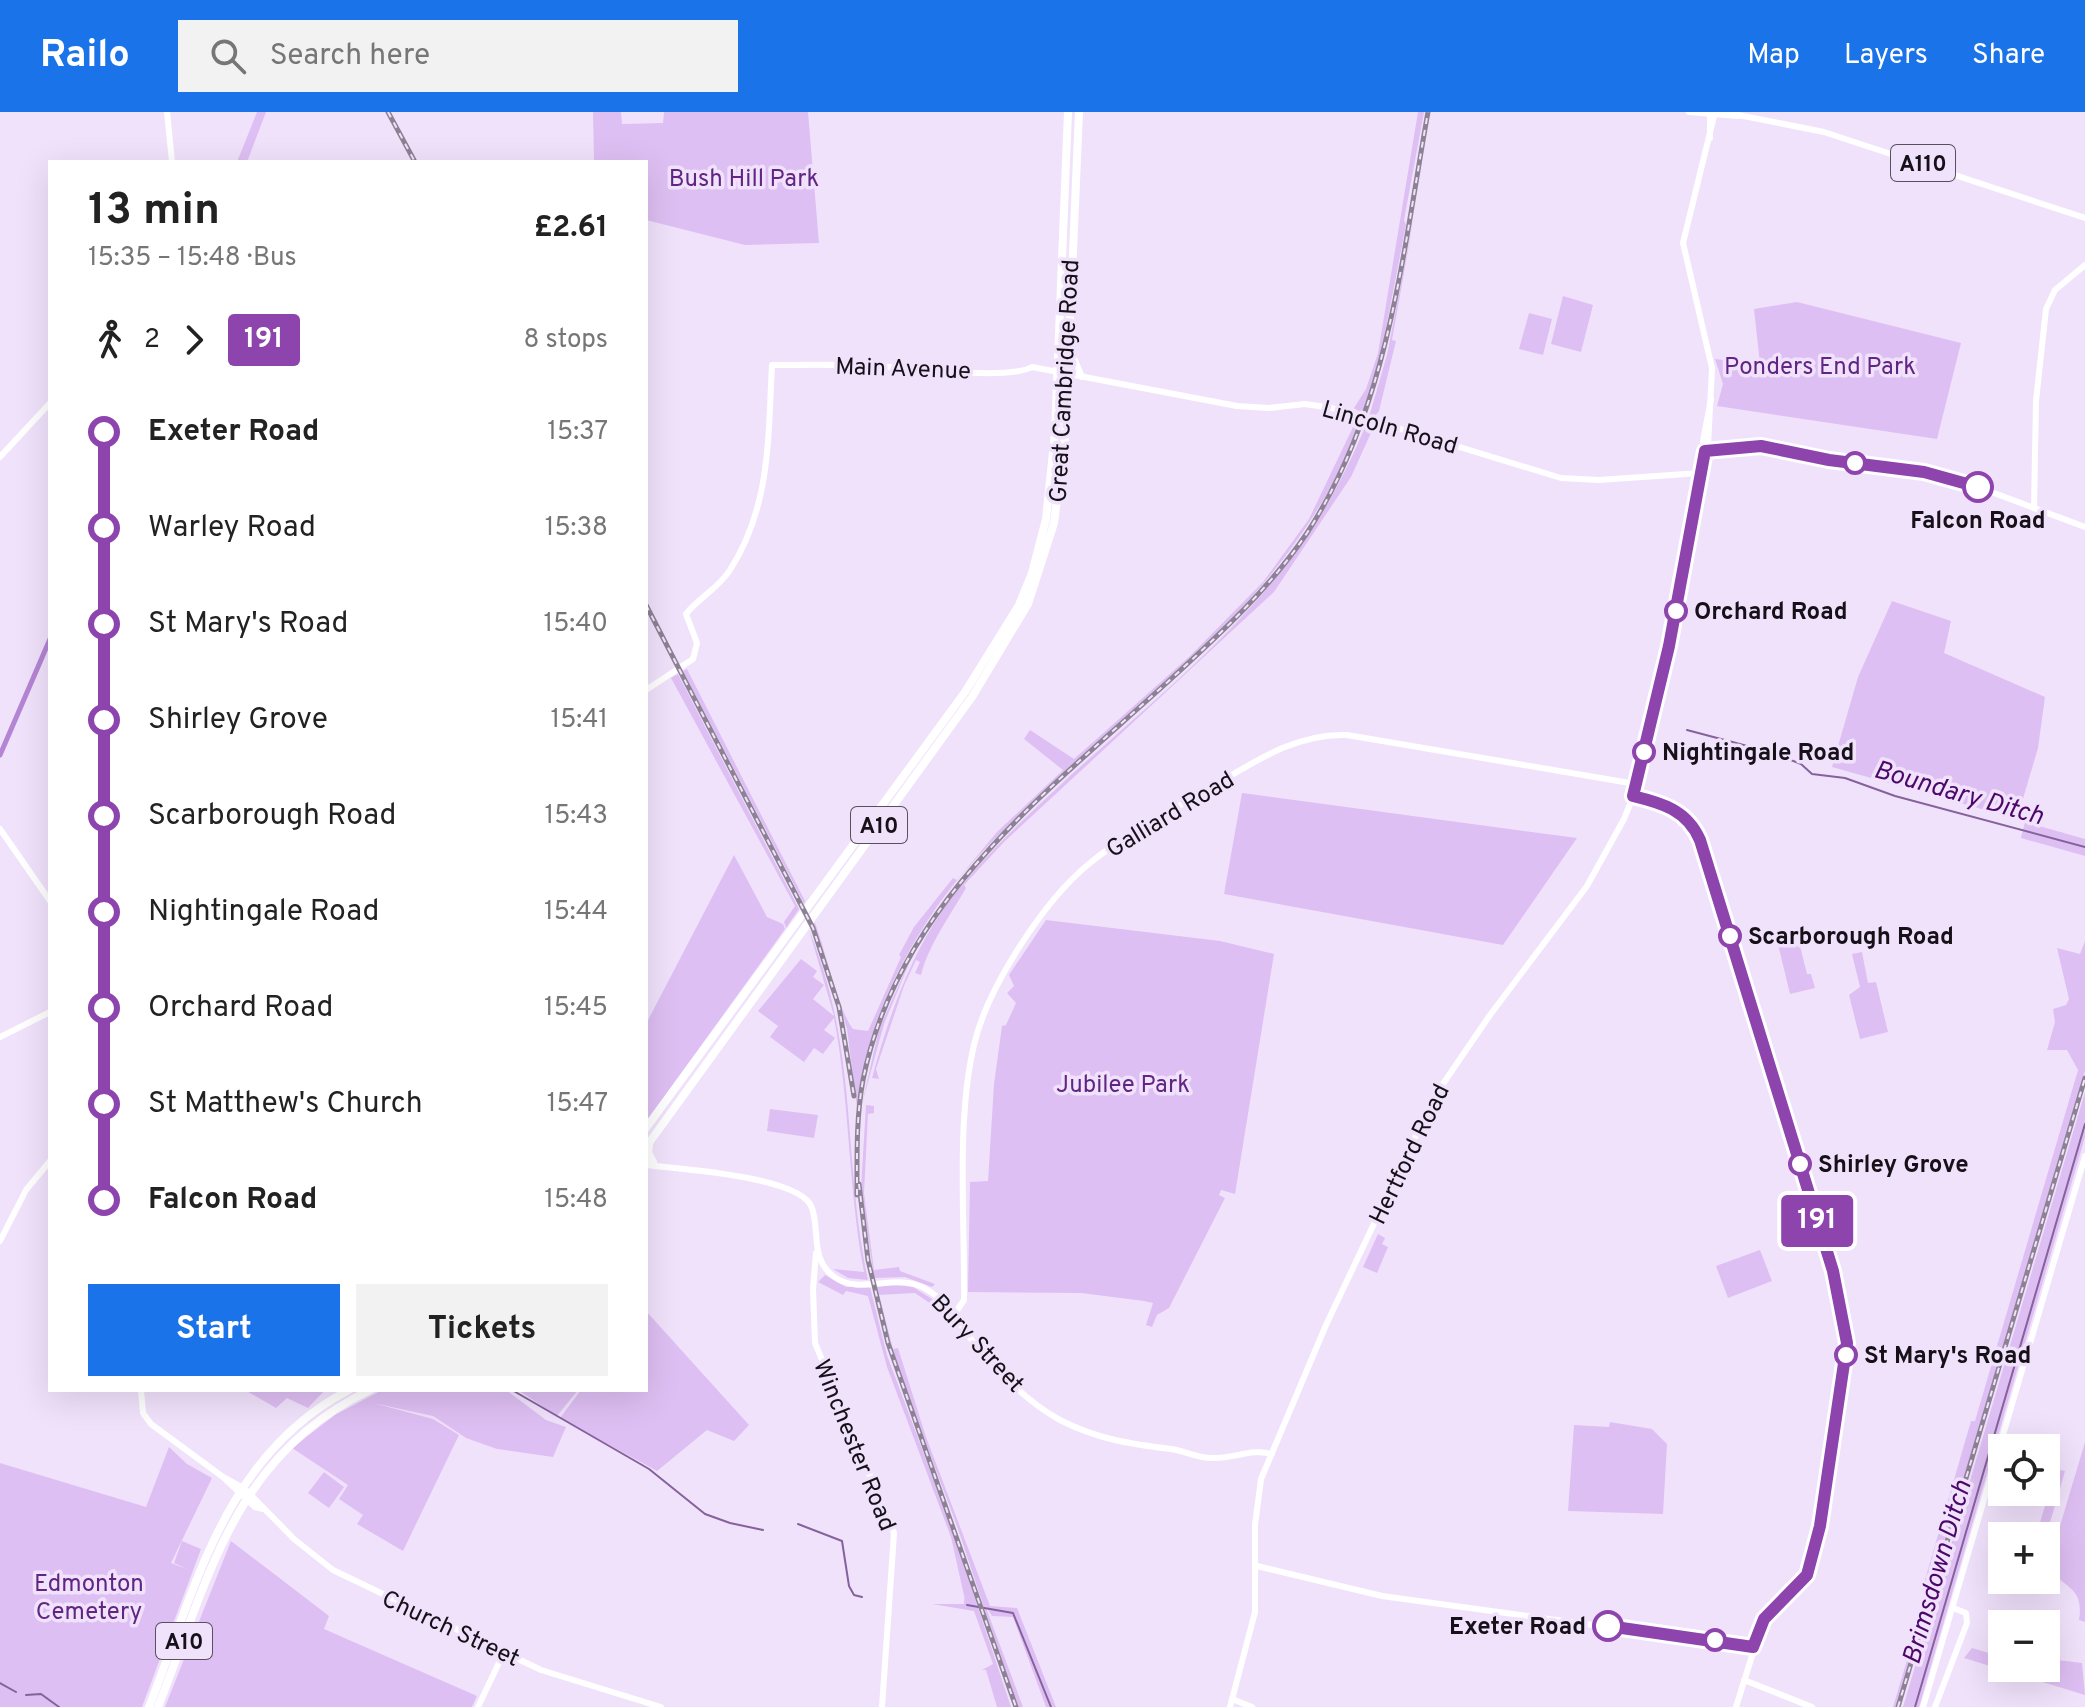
<!DOCTYPE html>
<html lang="en">
<head>
<meta charset="utf-8">
<style>
	:root { --surface:#fff; --page:#f2f2f2; --text:#222; --muted:#767676; --accent:#1a73e8 }
	body { margin:0; font-family:Overpass,sans-serif; background:var(--page); color:var(--text); height:100vh; display:flex; flex-direction:column; font-size:30px; white-space:nowrap }
	* { box-sizing:border-box; margin:0 }
	p { font-size:26px; color:var(--muted) }
	.icon { flex:none; width:44px; height:44px; fill:none; stroke:currentColor; stroke-width:2; stroke-linecap:round; stroke-linejoin:round }
	.map { position:relative; flex:1; overflow:hidden }
	.panel { position:absolute; left:48px; top:48px; width:600px; height:1232px; display:flex; flex-direction:column; background:var(--surface); border-radius:0px; box-shadow:0 8px 32px #0002 }
	.panel>* { flex:none }
	.badge { padding:0 16px; border-radius:6px; font-size:28px; line-height:52px }
	.buttons { position:absolute; left:1988px; top:1322px; display:grid; gap:16px }
	.buttons a { display:grid; place-items:center; width:72px; height:72px; border-radius:0px; background:var(--surface); box-shadow:0 8px 32px #0002; font-size:40px }
	.map>.badge { position:absolute; translate:-50% -50%; box-shadow:0 0 0 4px #fff }
	.legs { display:flex; align-items:center; gap:12px; height:88px; padding:0 40px; font-size:26px }
	.legs p { margin-inline-start:auto }
	.headline { display:flex; align-items:center; justify-content:space-between; height:136px; padding:0 40px }
	h1 { font-size:44px; font-weight:700; line-height:60px }
	.button { display:flex; gap:16px; margin-top:auto; padding:16px 40px }
	.button a { flex:1; height:92px; border-radius:0px; background:var(--accent); color:#fff; font-size:32px; font-weight:700; line-height:92px; text-align:center }
	.button a+a { background:var(--page); color:var(--text) }
	ul { padding:0 40px; list-style:none }
	li { display:flex; align-items:center; gap:28px; height:96px; font-size:30px }
	li i { display:grid; place-items:center; width:12px; height:100%; margin:0 10px; background:currentColor }
	li i::after { content:''; width:20px; height:20px; margin:-10px; border:6px solid; border-radius:50%; background:var(--surface) }
	li p { margin-inline-start:auto }
	li:first-child i { background:linear-gradient(#0000 50%,currentColor 0) }
	li:last-child i { background:linear-gradient(currentColor 50%,#0000 0) }
	header { display:flex; align-items:center; gap:48px; box-sizing:border-box; height:112px; padding:0 40px; background:var(--accent); color:#fff }
	header strong { font-size:38px }
	nav { display:flex; gap:44px; margin-inline-start:auto; font-size:28px }
	.search { width:560px; height:72px; background:var(--page); display:flex; align-items:center; gap:20px; box-sizing:border-box; padding:0 28px; border-radius:0px; color:var(--muted); font-size:30px }
	.map>svg:first-child { display:block }
</style>
</head>
<body>
<header>
<strong>Railo</strong>
<div class="search"><svg class="icon" aria-label="search" viewBox="0 0 24 24"><circle cx="10" cy="10" r="6"/><path d="M15 15l6 6"/></svg>Search here</div>
<nav><a>Map</a><a>Layers</a><a>Share</a></nav>
</header>
<div class="map">
<svg width="2085" height="1595" viewBox="0 0 2085 1595">
	<rect width="100%" height="100%" fill="#f1e2fc"/>
	<g fill="#debff3">
		<path d="M 257,0 L 266,0 L 247,50 L 237,50 Z"/>
		<path d="M 593,0 L 621,0 L 622,12 L 663,11 L 664,0 L 808,0 L 819,131 L 745,133 L 646,108 L 646,50 L 594,50 Z"/>
		<path d="M 1418,0 L 1424,0 L 1404,108 L 1406,113 L 1379,252 L 1364,303 L 1354,296 L 1366,277 L 1378,241 Z"/>
		<path d="M 1414,105 L 1392,228 L 1396,229 L 1379,299 L 1374,305 L 1384,309 L 1369,305 L 1387,243 Z"/>
		<path d="M 1563,184 L 1593,193 L 1581,240 L 1551,232 Z"/>
		<path d="M 1797,190 L 1961,231 L 1937,327 L 1717,294 L 1723,272 L 1715,247 L 1760,252 L 1754,197 Z"/>
		<path d="M 1529,201 L 1552,207 L 1543,243 L 1519,237 Z"/>
		<path d="M 1340,304 L 1362,308 C 1301,466 1182,555 1061,665 C 1016,706 971,746 936,796 C 906,840 882,886 869,937 C 864,957 862,978 857,996 L 847,917 L 813,812 L 815,811 C 826,839 838,898 853,917 L 868,919 L 901,845 L 899,843 L 914,815 L 953,766 L 957,768 L 997,720 L 1063,658 L 1024,627 L 1030,618 L 1074,647 L 1190,544 L 1263,470 L 1309,407 L 1354,313 L 1340,308 Z"/>
		<path d="M 1367,310 L 1375,312 L 1351,365 L 1274,480 L 1005,729 L 964,773 L 966,776 C 950,804 929,832 921,863 L 915,861 L 920,850 L 916,848 L 904,874 L 876,957 L 879,967 L 872,966 C 888,907 908,849 942,799 C 979,747 1025,706 1071,663 C 1195,551 1303,471 1367,310 Z"/>
		<path d="M 1892,489 L 1951,509 L 1944,541 L 2045,585 L 2038,636 L 2017,707 L 1832,655 L 1858,565 Z"/>
		<path d="M 687,557 L 805,789 L 804,792 L 683,559 Z"/>
		<path d="M 678,562 L 799,797 L 786,816 L 784,810 L 795,794 L 671,566 Z"/>
		<path d="M 1242,681 L 1577,726 L 1503,833 L 1224,782 Z"/>
		<path d="M 2025,710 L 2085,727 L 2085,744 L 2021,726 Z"/>
		<path d="M 734,743 L 767,805 L 783,812 L 785,817 L 646,1010 L 646,912 Z"/>
		<path d="M 1046,808 L 1220,829 L 1274,842 L 1235,1082 L 1221,1078 L 1219,1083 L 1225,1086 L 1169,1196 L 1157,1203 L 1152,1215 L 1146,1213 L 1153,1191 L 1144,1189 L 1081,1181 L 968,1180 L 970,1070 L 988,1069 L 994,972 L 1002,914 L 1006,913 L 1016,891 L 1007,881 L 1014,874 L 1009,863 Z"/>
		<path d="M 809,818 C 859,938 842,1046 868,1168 L 848,1166 L 833,1157 L 864,1160 C 848,1076 850,990 834,906 L 824,918 L 835,926 L 823,942 L 814,936 L 804,950 L 770,925 L 778,914 L 758,899 L 801,847 L 817,859 L 813,865 L 824,873 L 813,887 L 834,904 Z"/>
		<path d="M 1796,818 L 1807,862 L 1811,862 L 1815,876 L 1790,882 L 1776,824 Z"/>
		<path d="M 2085,829 L 2085,959 L 1896,1595 L 1893,1595 L 1925,1488 L 1926,1481 L 1922,1478 L 1971,1309 L 1975,1309 L 2078,958 L 2067,938 L 2047,938 L 2055,910 L 2053,897 L 2066,893 L 2069,887 L 2057,836 L 2080,842 Z"/>
		<path d="M 915,837 L 884,912 L 862,992 L 879,917 Z"/>
		<path d="M 1862,840 L 1868,871 L 1876,870 L 1888,920 L 1860,927 L 1849,883 L 1860,875 L 1852,842 Z"/>
		<path d="M 2085,980 L 2085,1025 L 1919,1595 L 1903,1595 Z"/>
		<path d="M 866,993 L 874,994 L 874,1001 L 868,1002 L 864,1081 L 874,1158 L 899,1155 L 900,1159 L 935,1172 L 932,1175 L 905,1165 L 874,1166 L 861,1076 Z"/>
		<path d="M 770,997 L 818,1003 L 814,1026 L 767,1019 Z"/>
		<path d="M 1378,1122 L 1385,1126 L 1382,1132 L 1388,1135 L 1377,1161 L 1363,1155 Z"/>
		<path d="M 1760,1138 L 1772,1169 L 1728,1186 L 1716,1154 Z"/>
		<path d="M 825,1163 L 846,1175 L 870,1175 L 887,1243 L 952,1417 L 1011,1595 L 997,1595 L 986,1558 L 982,1558 L 993,1552 L 974,1499 L 932,1492 L 964,1492 L 966,1468 L 965,1488 L 951,1425 L 887,1255 L 868,1184 L 846,1179 L 843,1183 L 818,1170 Z"/>
		<path d="M 887,1172 L 913,1175 L 937,1190 L 931,1192 L 915,1181 L 879,1183 L 893,1237 L 898,1236 L 926,1325 L 990,1494 L 1017,1496 L 1056,1595 L 1046,1595 L 1013,1505 L 992,1504 L 985,1493 L 1023,1595 L 1017,1595 L 957,1414 L 895,1250 L 875,1174 Z"/>
		<path d="M 646,1199 L 749,1313 L 734,1329 L 707,1318 L 657,1359 L 560,1306 L 581,1278 L 646,1278 Z"/>
		<path d="M 245,1278 L 325,1278 L 308,1296 L 287,1286 L 276,1296 Z"/>
		<path d="M 382,1278 L 506,1278 L 546,1308 L 566,1315 L 553,1345 L 497,1337 L 466,1326 L 433,1304 L 373,1291 L 433,1307 L 459,1323 L 403,1439 L 357,1412 L 363,1403 L 339,1387 L 348,1373 L 292,1336 L 335,1303 Z"/>
		<path d="M 518,1278 L 578,1278 L 557,1304 Z"/>
		<path d="M 1610,1310 L 1652,1317 L 1667,1332 L 1663,1402 L 1568,1399 L 1574,1313 L 1609,1315 Z"/>
		<path d="M 2085,1330 L 2085,1510 L 2079,1508 C 2085,1470 2058,1478 2049,1451 Z"/>
		<path d="M 169,1335 L 187,1352 L 212,1366 L 171,1451 L 187,1457 L 174,1451 L 182,1429 L 201,1437 L 142,1595 L 0,1595 L 0,1351 L 146,1395 Z"/>
		<path d="M 2056,1357 L 2065,1359 L 2046,1424 L 2036,1424 Z"/>
		<path d="M 324,1360 L 344,1375 L 329,1396 L 308,1381 Z"/>
		<path d="M 231,1429 L 329,1504 L 324,1517 L 477,1584 L 472,1595 L 165,1595 Z"/>
		<path d="M 1972,1536 L 2002,1545 L 2002,1556 L 2046,1556 L 2049,1547 L 2082,1551 L 2085,1583 L 1964,1546 Z"/>
	</g>
	<g fill="none" stroke-linecap="round" stroke-linejoin="round">
		<g stroke="#85629c" stroke-width="2">
			<path d="M 1687,618 L 1770,640 L 1801,652 L 1812,662 L 1845,666 L 1895,684 L 2085,735"/>
			<path d="M 512,1278 L 649,1357 L 705,1402 L 730,1411 L 763,1418"/>
			<path d="M 798,1412 L 842,1429 L 849,1474 L 854,1483 L 862,1485"/>
			<path d="M 967,1493 L 1013,1501 L 1051,1595"/>
			<path d="M 0,1571 L 16,1580"/>
			<path d="M 26,1583 L 41,1582 L 59,1595"/>
			<path d="M 1915,1595 L 2085,1012"/>
		</g>
		<path stroke="#b485d4" stroke-width="5" d="M 0,643 L 50,527"/>
		<g stroke="#fff" stroke-width="6">
			<path d="M 1071,239 L 1082,265"/>
			<path d="M 1057,261 L 1062,256 L 1068,226"/>
			<path d="M 1057,318 L 1062,269 L 1067,263"/>
			<path d="M 1705,339 L 1753,333 L 1829,348 L 1924,360 L 1978,375 L 2085,415"/>
			<path d="M 0,345 L 50,291"/>
			<path d="M 2034,396 L 2036,289 L 2046,197 L 2055,178 L 2085,153"/>
			<path d="M 646,578 L 693,547 L 697,531 L 686,502 C 698,486 718,477 730,458 C 771,394 768,325 772,253 C 805,253 838,252 872,254 C 904,255 1007,269 1032,255 L 1237,294 L 1269,296 L 1305,292 L 1332,296 L 1561,366 L 1599,368 L 1700,361"/>
			<path d="M 1633,684 C 1662,692 1687,698 1700,728 L 1833,1159 L 1847,1231 L 1820,1414 L 1807,1463 L 1762,1512 L 1736,1595"/>
			<path d="M 0,717 L 50,789"/>
			<path d="M 646,1053 C 677,1057 802,1064 812,1096 C 820,1119 810,1146 833,1164 C 860,1185 896,1159 926,1177 C 950,1191 961,1216 978,1236 C 1001,1263 1029,1291 1060,1308 C 1097,1327 1130,1332 1171,1337 C 1185,1339 1198,1346 1212,1346 C 1233,1347 1252,1336 1272,1342"/>
			<path d="M 0,1129 L 26,1078 L 50,1049"/>
			<path d="M 816,1141 L 813,1177 L 815,1231 L 894,1421 L 882,1595"/>
			<path d="M 954,1203 L 964,1188 C 965,1110 956,1008 974,933 C 987,876 1044,788 1090,751 C 1123,724 1161,704 1198,683 C 1246,656 1290,621 1347,623 L 1636,672"/>
			<path d="M 141,1278 L 143,1301 L 151,1312 L 223,1365 L 245,1377 L 294,1427 L 333,1458 L 541,1558 L 661,1595"/>
			<path d="M 223,1365 L 255,1395 L 263,1397"/>
			<path d="M 1257,1454 L 1382,1484 L 1753,1535"/>
			<path d="M 1744,1568 L 1812,1595"/>
			<path d="M 1232,1587 L 1252,1595"/>
			<path d="M 478,1595 L 504,1540"/>
			<path d="M 1935,1595 L 1967,1511 L 1966,1501 L 1953,1496"/>
		</g>
		<g stroke="#fff" stroke-width="6">
			<path d="M 167,0 L 172,50"/>
			<path d="M 1689,0 L 1738,4"/>
			<path d="M 1723,0 L 1824,20 L 2085,106"/>
			<path d="M 1710,26 L 1710,2"/>
			<path d="M 1705,339 L 1703,329 L 1711,287"/>
			<path d="M 1637,668 L 1682,467 L 1700,361 L 1708,334 L 1712,256 L 1683,131 L 1715,0"/>
			<path d="M 0,925 L 50,900"/>
			<path d="M 1230,1595 L 1255,1500 L 1255,1413 L 1261,1367 L 1326,1213 L 1434,985 L 1490,903 L 1587,774 L 1624,707 L 1641,665 L 1642,650"/>
			<path d="M 1923,1595 L 2085,1044"/>
		</g>
		<g stroke="#fff" stroke-width="8">
			<path d="M 646,1016 L 965,580 L 1019,493 L 1032,461 L 1046,407 L 1055,321 L 1068,0"/>
			<path d="M 649,1032 L 648,1041 L 653,1050"/>
			<path d="M 646,1035 L 972,585 L 1028,492 L 1054,411 L 1065,325 L 1079,0"/>
			<path d="M 149,1595 C 196,1475 225,1342 349,1278"/>
			<path d="M 158,1595 C 209,1466 234,1343 370,1278"/>
		</g>
		<g stroke="#8c8293" stroke-width="5">
			<g id="rail">
				<path d="M 388,0 L 415,50"/>
				<path d="M 646,493 L 813,816 L 839,895 L 854,984"/>
				<path d="M 859,1072 L 868,1148 L 888,1231 L 1016,1595"/>
				<path d="M 857,1083 C 857,1045 856,1006 863,968 C 898,791 1046,681 1172,566 C 1221,521 1270,476 1307,421 C 1389,295 1402,144 1428,0"/>
				<path d="M 1898,1595 L 2085,966"/>
			</g>
		</g>
		<use href="#rail" stroke="#f1e2fc" stroke-width="2" stroke-dasharray="6" stroke-linecap="butt"/>
	</g>
	<g fill="none" stroke-linecap="round" stroke-linejoin="round">
		<g stroke="#fff" stroke-width="18">
			<path id="line-1" d="M 1608,1514 L 1753,1535 L 1764,1507 L 1807,1463 L 1820,1414 L 1847,1231 L 1833,1159 L 1700,728 C 1687,698 1662,691 1633,684 L 1669,534 L 1705,339 L 1761,334 L 1829,348 L 1924,360 L 1978,375"/>
		</g>
		<use href="#line-1" stroke="#8e44ad" stroke-width="12"/>
	</g>
	<g fill="#fff" stroke="#8e44ad" stroke-width="4">
		<circle cx="1855" cy="351" r="10"/>
		<circle cx="1978" cy="375" r="14"/>
		<circle cx="1676" cy="499" r="10"/>
		<circle cx="1644" cy="640" r="10"/>
		<circle cx="1730" cy="824" r="10"/>
		<circle cx="1800" cy="1052" r="10"/>
		<circle cx="1846" cy="1243" r="10"/>
		<circle cx="1608" cy="1514" r="14"/>
		<circle cx="1715" cy="1528" r="10"/>
	</g>
	<g text-anchor="middle" stroke-width="7" stroke-linejoin="round" paint-order="stroke">
		<g fill="#f1e2fc" stroke="#58505d" stroke-width="2">
			<rect x="1891" y="33" width="64" height="36" rx="6"/>
			<rect x="851" y="695" width="56" height="36" rx="6"/>
			<rect x="156" y="1511" width="56" height="36" rx="6"/>
		</g>
		<g font-size="22" font-weight="bold" fill="#161119">
			<text x="1923" y="59">A110</text>
			<text x="879" y="721">A10</text>
			<text x="184" y="1537">A10</text>
		</g>
		<g font-size="24" fill="#612583" stroke="#f1e2fc">
			<text x="744" y="74">Bush Hill Park</text>
			<text x="1820" y="262">Ponders End Park</text>
			<text x="1123" y="980">Jubilee Park</text>
			<text x="89" y="1479">Edmonton<tspan x="89" dy="28">Cemetery</tspan></text>
		</g>
		<g font-size="24" fill="#161119" stroke="#f1e2fc">
			<text transform="translate(903 256) rotate(2)" y="8">Main Avenue</text>
			<text transform="translate(1064 269) rotate(-87)" y="8">Great Cambridge Road</text>
			<text transform="translate(1390 315) rotate(16)" y="8">Lincoln Road</text>
			<text transform="translate(1170 702) rotate(-31)" y="8">Galliard Road</text>
			<text transform="translate(1409 1042) rotate(-64)" y="8">Hertford Road</text>
			<text transform="translate(978 1231) rotate(47)" y="8">Bury Street</text>
			<text transform="translate(855 1333) rotate(68)" y="8">Winchester Road</text>
			<text transform="translate(451 1516) rotate(25)" y="8">Church Street</text>
		</g>
		<g font-size="24" font-weight="bold" fill="#161119" stroke="#f1e2fc" text-anchor="start">
			<text x="1978" y="416" text-anchor="middle">Falcon Road</text>
			<text x="1694" y="507">Orchard Road</text>
			<text x="1662" y="648">Nightingale Road</text>
			<text x="1748" y="832">Scarborough Road</text>
			<text x="1818" y="1060">Shirley Grove</text>
			<text x="1864" y="1251">St Mary's Road</text>
			<text x="1586" y="1522" text-anchor="end">Exeter Road</text>
		</g>
		<g font-size="26" font-style="italic" fill="#4b086a" stroke="#f1e2fc">
			<text transform="translate(1959 680) rotate(16)" y="9">Boundary Ditch</text>
			<text transform="translate(1936 1460) rotate(-74)" y="9">Brimsdown Ditch</text>
		</g>
	</g>
</svg>
<div class="buttons">
<a><svg class="icon" aria-label="locate" viewBox="0 0 24 24"><circle cx="12" cy="12" r="6"/><path d="M12 2v4M12 18v4M2 12h4M18 12h4"/></svg></a>
<a>+</a>
<a>−</a>
</div>
<b class="badge" style="left:1817px;top:1109px;background:#8e44ad;color:#fff">191</b>
<section class="panel">
<div class="headline"><div><h1>13 min</h1><p>15:35 – 15:48 · Bus</p></div><b>£2.61</b></div>
<div class="legs"><svg class="icon" aria-label="walk" viewBox="0 0 24 24"><circle cx="13" cy="4" r="2"/><path d="M13 8l-2 6 4 7M11 14l-3 7M7 12l3-4h3l4 4"/></svg>2<svg class="icon" aria-label="forward" viewBox="0 0 24 24"><path d="M9 5l7 7-7 7"/></svg><b class="badge" style="background:#8e44ad;color:#fff">191</b><p>8 stops</p></div>
<ul>
<li><i style="color:#8e44ad"></i><b>Exeter Road</b><p>15:37</p></li>
<li><i style="color:#8e44ad"></i><span>Warley Road</span><p>15:38</p></li>
<li><i style="color:#8e44ad"></i><span>St Mary's Road</span><p>15:40</p></li>
<li><i style="color:#8e44ad"></i><span>Shirley Grove</span><p>15:41</p></li>
<li><i style="color:#8e44ad"></i><span>Scarborough Road</span><p>15:43</p></li>
<li><i style="color:#8e44ad"></i><span>Nightingale Road</span><p>15:44</p></li>
<li><i style="color:#8e44ad"></i><span>Orchard Road</span><p>15:45</p></li>
<li><i style="color:#8e44ad"></i><span>St Matthew's Church</span><p>15:47</p></li>
<li><i style="color:#8e44ad"></i><b>Falcon Road</b><p>15:48</p></li>
</ul>
<div class="button"><a>Start</a><a>Tickets</a></div>
</section>
</div>
</body>
</html>
